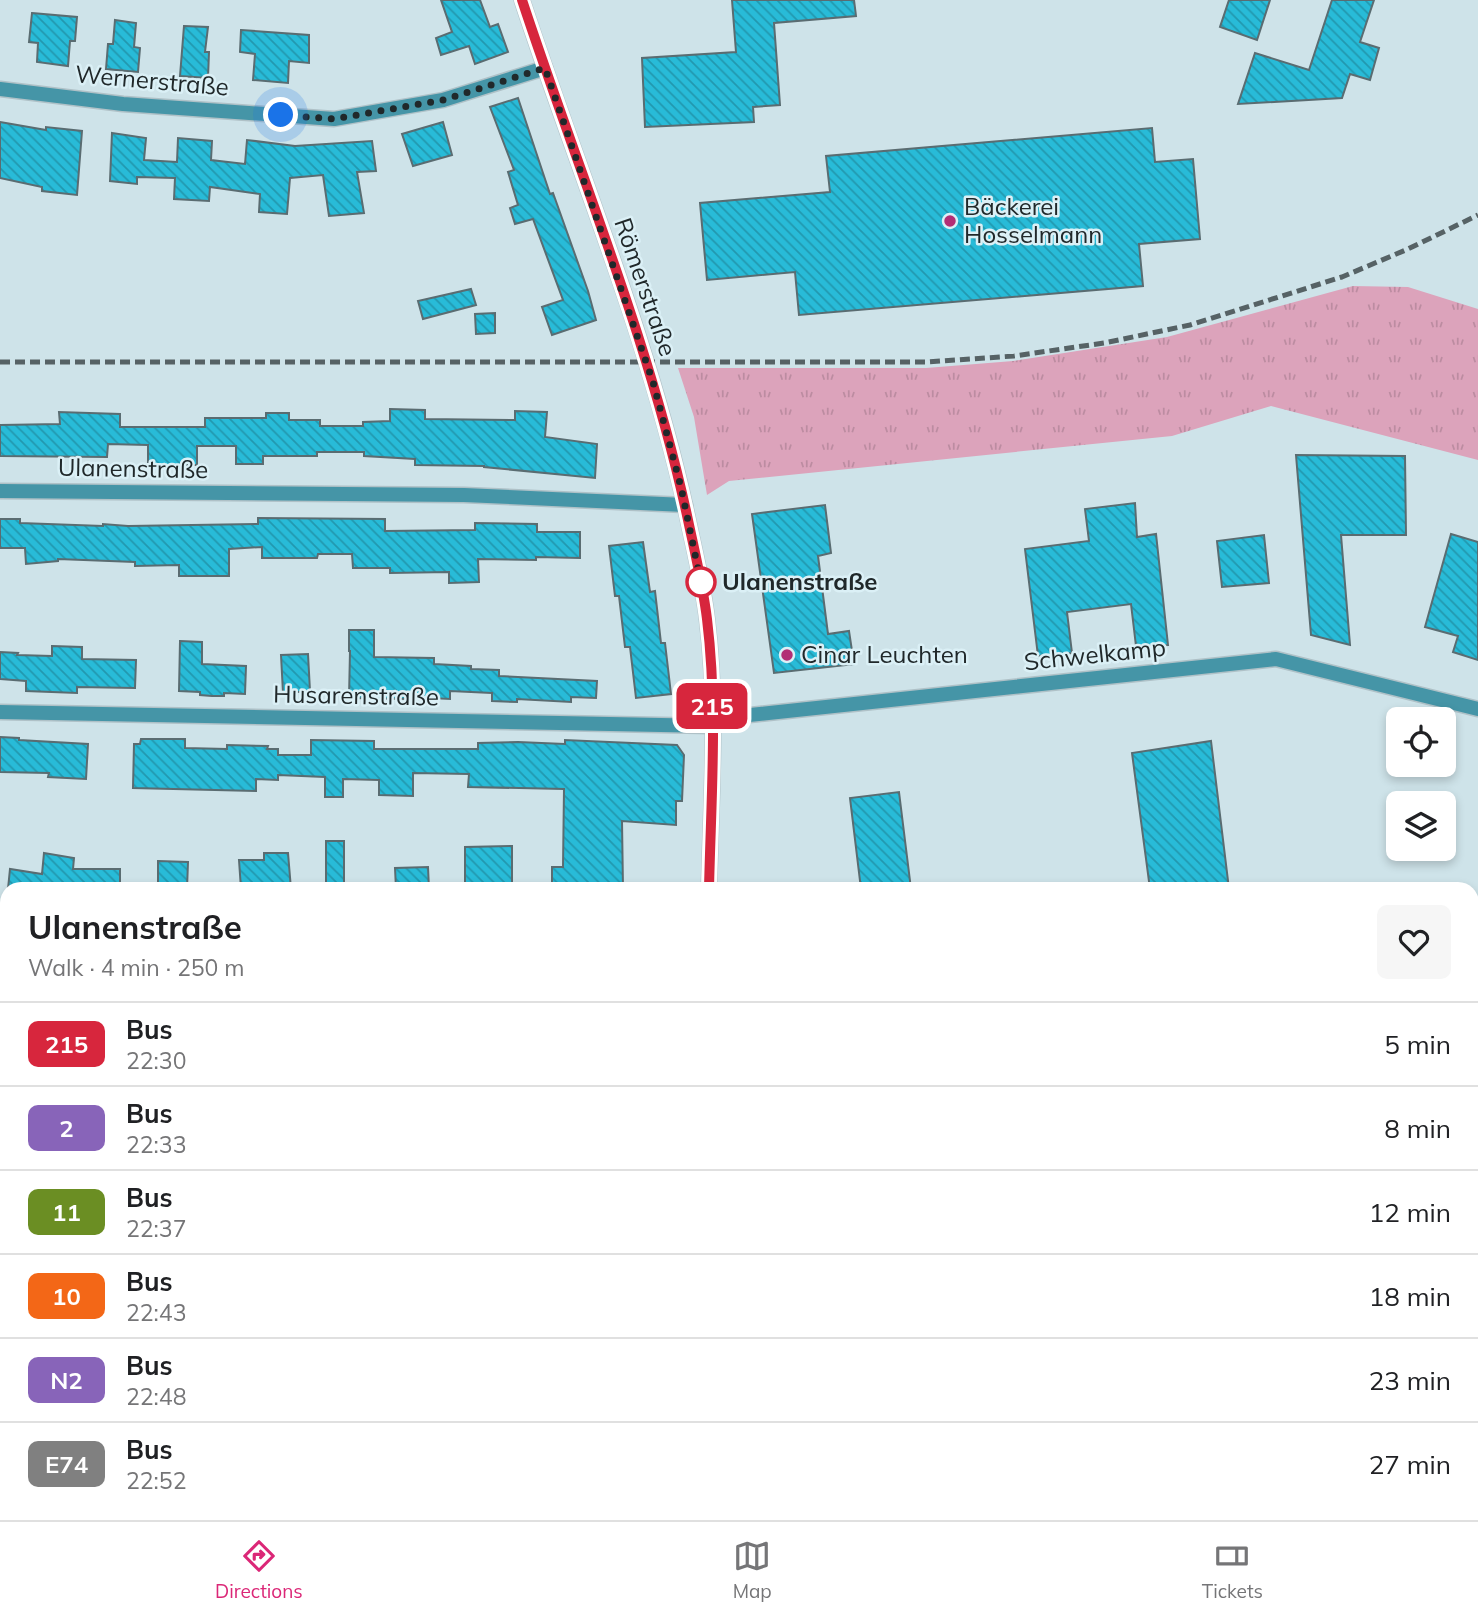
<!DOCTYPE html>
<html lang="en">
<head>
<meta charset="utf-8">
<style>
	:root { --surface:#fff; --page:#f6f6f6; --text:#202124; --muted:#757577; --line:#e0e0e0; --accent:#db2777 }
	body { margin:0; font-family:Mulish,sans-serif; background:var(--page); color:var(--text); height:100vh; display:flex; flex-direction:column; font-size:26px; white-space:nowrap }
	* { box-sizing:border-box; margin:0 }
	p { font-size:23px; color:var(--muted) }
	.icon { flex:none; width:38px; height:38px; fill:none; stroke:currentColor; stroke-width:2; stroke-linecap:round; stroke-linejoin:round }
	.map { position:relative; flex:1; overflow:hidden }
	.sheet { position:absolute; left:0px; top:882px; width:1479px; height:639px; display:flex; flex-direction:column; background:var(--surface); border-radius:21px 21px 0 0; box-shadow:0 4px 10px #0003 }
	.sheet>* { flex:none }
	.badge { padding:0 14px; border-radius:10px; font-size:24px; line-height:46px }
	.fabs { position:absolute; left:1386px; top:707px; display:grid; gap:14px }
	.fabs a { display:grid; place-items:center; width:70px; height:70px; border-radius:10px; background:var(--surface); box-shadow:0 4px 10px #0003; font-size:35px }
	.you { position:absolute; width:35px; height:35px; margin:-18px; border:5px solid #fff; border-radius:50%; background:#1a73e8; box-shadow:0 0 0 10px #1a73e833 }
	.map>.badge { position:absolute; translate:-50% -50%; box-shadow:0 0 0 4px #fff }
	.round { display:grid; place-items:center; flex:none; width:74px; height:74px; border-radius:10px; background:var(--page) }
	.overview { display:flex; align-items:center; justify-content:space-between; height:119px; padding:0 28px }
	h1 { font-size:33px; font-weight:700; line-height:52px }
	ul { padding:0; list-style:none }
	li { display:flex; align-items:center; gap:21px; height:84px; padding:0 28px; border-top:2px solid var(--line) }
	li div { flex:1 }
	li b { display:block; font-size:26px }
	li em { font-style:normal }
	li .badge { min-width:77px; font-weight:700; text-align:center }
	.menu { display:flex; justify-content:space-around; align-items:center; height:98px; border-top:2px solid var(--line); background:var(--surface); font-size:19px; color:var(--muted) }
	.menu a { display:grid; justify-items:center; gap:4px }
	.menu .selected { color:var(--accent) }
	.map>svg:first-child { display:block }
</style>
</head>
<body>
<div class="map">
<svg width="1478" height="1520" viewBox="0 0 1478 1520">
	<defs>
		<pattern id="grass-tufts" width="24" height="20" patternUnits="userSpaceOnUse" patternTransform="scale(1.75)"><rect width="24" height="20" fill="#dca3bb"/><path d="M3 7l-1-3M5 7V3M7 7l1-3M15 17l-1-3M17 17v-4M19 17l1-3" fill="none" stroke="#bc8ca1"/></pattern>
		<pattern id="building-back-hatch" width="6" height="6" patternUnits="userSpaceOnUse" patternTransform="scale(1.75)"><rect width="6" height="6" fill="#28bbd8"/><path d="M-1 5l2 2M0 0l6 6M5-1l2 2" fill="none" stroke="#2298af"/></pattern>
	</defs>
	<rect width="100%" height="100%" fill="#cee3e9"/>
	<path fill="url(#grass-tufts)" d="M 1353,286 L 1408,287 L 1478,309 L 1478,460 L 1271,406 L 1172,436 L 729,481 L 707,495 L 694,417 L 678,368 L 926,368 L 1013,361 L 1167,337 Z"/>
	<g fill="url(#building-back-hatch)" stroke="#5a6c71" stroke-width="2">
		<path d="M 441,0 L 480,0 L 490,27 L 498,24 L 508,52 L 475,64 L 469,46 L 441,55 L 436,38 L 452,32 Z"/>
		<path d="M 732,0 L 854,0 L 856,16 L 774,23 L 780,105 L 753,107 L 754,122 L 645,127 L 642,58 L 736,52 Z"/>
		<path d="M 1229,0 L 1270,0 L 1257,40 L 1220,27 Z"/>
		<path d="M 1332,0 L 1374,0 L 1360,42 L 1379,48 L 1370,80 L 1350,74 L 1342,98 L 1238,104 L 1255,53 L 1309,70 Z"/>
		<path d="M 32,13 L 77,17 L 75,41 L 70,41 L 68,66 L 37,62 L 38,43 L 29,42 Z"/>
		<path d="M 115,20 L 136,23 L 134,47 L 140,48 L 138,72 L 106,69 L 108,44 L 113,44 Z"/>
		<path d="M 184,26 L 208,27 L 205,52 L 209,52 L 208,78 L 180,76 Z"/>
		<path d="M 241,30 L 309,35 L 309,63 L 289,61 L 288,83 L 253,80 L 255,54 L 240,52 Z"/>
		<path d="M 518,98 L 550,194 L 553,193 L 588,291 L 596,320 L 552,335 L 542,307 L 563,300 L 533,219 L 515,224 L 510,208 L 518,205 L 508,172 L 514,170 L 490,107 Z"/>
		<path d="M 0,122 L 46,130 L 46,127 L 82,131 L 77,195 L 42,191 L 42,187 L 0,178 Z"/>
		<path d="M 443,122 L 452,155 L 413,166 L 402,134 Z"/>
		<path d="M 1152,128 L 1155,162 L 1193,159 L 1200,239 L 1139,244 L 1143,286 L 799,315 L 795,272 L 707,280 L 700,203 L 830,192 L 826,156 Z"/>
		<path d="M 112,133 L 146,138 L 144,160 L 177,162 L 178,138 L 212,141 L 211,160 L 245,164 L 247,140 L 295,146 L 372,141 L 376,171 L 357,172 L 364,213 L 329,216 L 323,175 L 290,178 L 287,214 L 259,212 L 260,194 L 210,187 L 209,201 L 174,199 L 175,178 L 137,177 L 137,184 L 110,181 Z"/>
		<path d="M 471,289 L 476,305 L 423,319 L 418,301 Z"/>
		<path d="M 495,313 L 495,333 L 476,334 L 475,314 Z"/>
		<path d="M 390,409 L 425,410 L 425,419 L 515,420 L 515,411 L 547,412 L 545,437 L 597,444 L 595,478 L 484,467 L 484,466 L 415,465 L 415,459 L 364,456 L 364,452 L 317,452 L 317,456 L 263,456 L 263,464 L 236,464 L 236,446 L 197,446 L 197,465 L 148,465 L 148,445 L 108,444 L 107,457 L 0,456 L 0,425 L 60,424 L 59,412 L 120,414 L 120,427 L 205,427 L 205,418 L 266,418 L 266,413 L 289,413 L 289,420 L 320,420 L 320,426 L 363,426 L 363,422 L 390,421 Z"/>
		<path d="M 1296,455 L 1405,456 L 1406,535 L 1341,535 L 1350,645 L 1311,635 Z"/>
		<path d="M 1135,503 L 1137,537 L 1156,534 L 1168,645 L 1136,646 L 1131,604 L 1067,612 L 1072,653 L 1038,656 L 1025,549 L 1089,541 L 1085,509 Z"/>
		<path d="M 825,505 L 831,553 L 818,556 L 828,634 L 849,631 L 854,664 L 774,673 L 752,514 Z"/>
		<path d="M 258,518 L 385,519 L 385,531 L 475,530 L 475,523 L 537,524 L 537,532 L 580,532 L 580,558 L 536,557 L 536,560 L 478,559 L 479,582 L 449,583 L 449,572 L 390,573 L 390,568 L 353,568 L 352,554 L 318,554 L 317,558 L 262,558 L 262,547 L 229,549 L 229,576 L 179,576 L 179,565 L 135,566 L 135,562 L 58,559 L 58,561 L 26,564 L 25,548 L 0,548 L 0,519 L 20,519 L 20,523 L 103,526 L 103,524 L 128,526 L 258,524 Z"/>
		<path d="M 1451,534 L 1478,542 L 1478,660 L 1453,652 L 1458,636 L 1425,627 Z"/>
		<path d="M 1264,535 L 1269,583 L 1222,587 L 1217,541 Z"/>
		<path d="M 643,542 L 650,592 L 655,591 L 661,643 L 665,643 L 671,694 L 636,698 L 630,647 L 625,647 L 619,596 L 615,596 L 609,546 Z"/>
		<path d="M 349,630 L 374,630 L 374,657 L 434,658 L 434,664 L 471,666 L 471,669 L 499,670 L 499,676 L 597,681 L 596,698 L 571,697 L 571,702 L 517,699 L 517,702 L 492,701 L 492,693 L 450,691 L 450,699 L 410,697 L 410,699 L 349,698 L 350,651 L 349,651 Z"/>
		<path d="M 180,641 L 202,642 L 202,664 L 246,666 L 245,694 L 224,693 L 224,696 L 212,696 L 200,695 L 200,692 L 179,691 Z"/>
		<path d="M 52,646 L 82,647 L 82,659 L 136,660 L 135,688 L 77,687 L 77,693 L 26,691 L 26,681 L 0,679 L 0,652 L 18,653 L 17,655 L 52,656 Z"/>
		<path d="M 308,654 L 310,691 L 283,693 L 281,655 Z"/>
		<path d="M 0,737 L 19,738 L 19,740 L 88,744 L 86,779 L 48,777 L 49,773 L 0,772 Z"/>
		<path d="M 141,739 L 185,739 L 185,748 L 227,749 L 227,745 L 268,746 L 267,749 L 278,749 L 278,755 L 311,755 L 311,740 L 374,741 L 374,749 L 478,749 L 478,743 L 518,742 L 565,744 L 565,740 L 677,745 L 684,755 L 682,801 L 676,801 L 676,825 L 622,821 L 623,889 L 552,889 L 552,867 L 563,867 L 564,789 L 468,787 L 469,774 L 413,773 L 413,796 L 379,795 L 379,780 L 343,779 L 343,797 L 325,797 L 325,777 L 278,775 L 278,780 L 256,779 L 256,791 L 133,788 L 134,744 L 140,744 Z"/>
		<path d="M 1211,741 L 1229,889 L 1150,889 L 1132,753 Z"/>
		<path d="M 899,792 L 911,889 L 861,889 L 850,798 Z"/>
		<rect x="326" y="841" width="18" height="48"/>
		<path d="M 512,846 L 512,889 L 465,889 L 465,847 Z"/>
		<path d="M 44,853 L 74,858 L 73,869 L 120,869 L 120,889 L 8,889 L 10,869 L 42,874 Z"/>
		<path d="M 264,853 L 288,853 L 291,889 L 241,889 L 239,860 L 264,860 Z"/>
		<path d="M 158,861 L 188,862 L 187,889 L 158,889 Z"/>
		<path d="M 428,867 L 429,889 L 396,889 L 395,868 Z"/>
	</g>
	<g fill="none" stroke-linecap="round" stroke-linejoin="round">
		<g stroke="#afc1c7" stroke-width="17">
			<g id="minor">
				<path d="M 0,89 L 123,104 L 334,119 L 443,100 L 545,68"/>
				<path d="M 0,491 L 464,495 L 685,505"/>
				<path d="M 0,712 L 712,726"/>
				<path d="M 712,719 L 1276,659 L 1478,709"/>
				<path d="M 0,932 L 7,932"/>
				<path d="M 0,1193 L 7,1194"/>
			</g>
		</g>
		<g stroke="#afc1c7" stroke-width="17">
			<g id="secondary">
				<path d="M 522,0 C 578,171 649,338 687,515 C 694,549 703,584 707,619 C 718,708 711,799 709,889"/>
				<path d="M 825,1514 L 826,1520"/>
			</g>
		</g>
		<use href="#minor" stroke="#4595a7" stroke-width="14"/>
		<use href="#secondary" stroke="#206a79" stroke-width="14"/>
		<path stroke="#566265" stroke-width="5" stroke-dasharray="10 5" stroke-linecap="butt" d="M 0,362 L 926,362 L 1014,356 L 1104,343 L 1190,325 L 1342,277 L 1408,249 L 1478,215"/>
	</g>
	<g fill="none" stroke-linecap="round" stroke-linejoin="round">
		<g stroke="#fff" stroke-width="16">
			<path id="line" d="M 522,0 C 579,173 650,342 688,520 C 695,553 703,586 707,619 C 718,708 711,799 709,889"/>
		</g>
		<use href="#line" stroke="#d7263d" stroke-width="10"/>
		<path stroke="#20282a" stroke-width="7" stroke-dasharray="0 12.6" d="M 281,115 L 334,119 L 443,100 L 545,68 L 653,382 L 681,487 L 701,583 L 701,582"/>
	</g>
	<g fill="#b22e75" stroke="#dbf0f6" stroke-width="2.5">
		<circle cx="950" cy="221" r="7"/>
		<circle cx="787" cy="655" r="7"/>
	</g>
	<circle fill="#fff" stroke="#d7263d" stroke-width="3.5" cx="701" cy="582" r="14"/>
	<g text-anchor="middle" stroke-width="5" stroke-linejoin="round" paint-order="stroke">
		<g font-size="24" fill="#20282a" stroke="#dbf0f6">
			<text transform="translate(152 81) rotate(5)" y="8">Wernerstraße</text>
			<text transform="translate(645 287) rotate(71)" y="8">Römerstraße</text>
			<text transform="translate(133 469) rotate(1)" y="8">Ulanenstraße</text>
			<text transform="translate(1095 655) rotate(-6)" y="8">Schwelkamp</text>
			<text transform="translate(356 696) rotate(1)" y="8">Husarenstraße</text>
		</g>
		<g font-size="24" fill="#20282a" stroke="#dbf0f6" text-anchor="start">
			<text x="964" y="215">Bäckerei<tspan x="964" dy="28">Hosselmann</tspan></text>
			<text x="801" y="663">Cinar Leuchten</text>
		</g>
		<g font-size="24" font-weight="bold" fill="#20282a" stroke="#dbf0f6" text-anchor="start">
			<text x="722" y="590">Ulanenstraße</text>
		</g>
	</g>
</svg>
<div class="fabs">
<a><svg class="icon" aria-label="locate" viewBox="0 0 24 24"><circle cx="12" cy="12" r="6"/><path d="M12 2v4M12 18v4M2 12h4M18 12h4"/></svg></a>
<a><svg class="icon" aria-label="layers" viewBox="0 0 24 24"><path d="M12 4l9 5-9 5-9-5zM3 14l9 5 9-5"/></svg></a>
</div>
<div class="you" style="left:281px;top:115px"></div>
<b class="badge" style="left:712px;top:706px;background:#d7263d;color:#fff">215</b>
<section class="sheet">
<div class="overview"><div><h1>Ulanenstraße</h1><p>Walk · 4 min · 250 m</p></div><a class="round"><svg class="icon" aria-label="heart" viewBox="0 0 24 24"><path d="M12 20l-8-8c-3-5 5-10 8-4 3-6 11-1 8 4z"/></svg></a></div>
<ul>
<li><span class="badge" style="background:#d7263d;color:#fff">215</span><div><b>Bus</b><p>22:30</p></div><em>5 min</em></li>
<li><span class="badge" style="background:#8864b9;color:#fff">2</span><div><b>Bus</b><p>22:33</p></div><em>8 min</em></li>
<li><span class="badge" style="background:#6b8e23;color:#fff">11</span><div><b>Bus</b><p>22:37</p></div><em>12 min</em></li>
<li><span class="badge" style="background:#f36717;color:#fff">10</span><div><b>Bus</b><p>22:43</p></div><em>18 min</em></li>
<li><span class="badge" style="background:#8864b9;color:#fff">N2</span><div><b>Bus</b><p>22:48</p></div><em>23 min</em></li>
<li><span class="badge" style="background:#808080;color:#fff">E74</span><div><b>Bus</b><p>22:52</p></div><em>27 min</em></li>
</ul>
</section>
</div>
<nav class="menu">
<a class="selected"><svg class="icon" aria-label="directions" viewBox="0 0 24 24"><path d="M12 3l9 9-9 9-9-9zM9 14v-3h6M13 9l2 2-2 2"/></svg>Directions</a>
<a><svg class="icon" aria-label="map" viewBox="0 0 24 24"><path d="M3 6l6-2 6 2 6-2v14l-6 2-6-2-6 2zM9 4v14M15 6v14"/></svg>Map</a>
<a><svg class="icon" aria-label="tickets" viewBox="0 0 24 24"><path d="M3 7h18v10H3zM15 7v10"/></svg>Tickets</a>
</nav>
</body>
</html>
